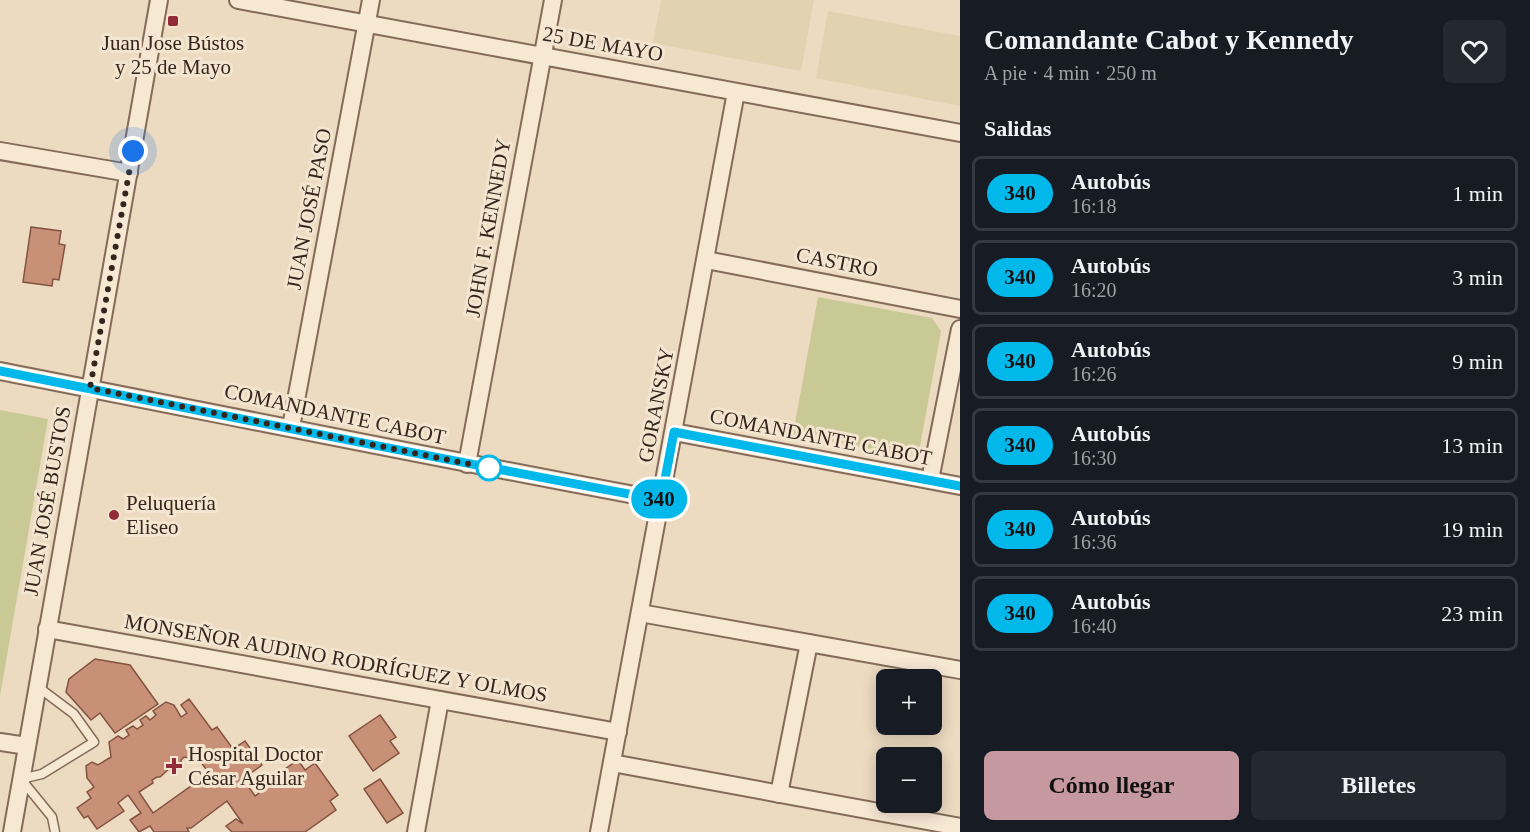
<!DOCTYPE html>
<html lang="es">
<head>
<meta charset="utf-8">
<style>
	:root { --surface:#171b24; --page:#242831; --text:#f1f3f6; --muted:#9ea1a6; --line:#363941; --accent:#c699a0 }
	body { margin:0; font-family:Georgia,serif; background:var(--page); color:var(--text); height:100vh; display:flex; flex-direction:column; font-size:22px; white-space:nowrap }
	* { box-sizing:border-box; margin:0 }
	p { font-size:20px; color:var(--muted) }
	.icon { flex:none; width:33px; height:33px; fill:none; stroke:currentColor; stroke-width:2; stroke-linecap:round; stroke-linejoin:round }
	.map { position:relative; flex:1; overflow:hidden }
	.side { display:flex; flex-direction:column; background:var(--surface); width:570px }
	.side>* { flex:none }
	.badge { padding:0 12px; border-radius:20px; font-size:21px; line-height:39px }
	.buttons { position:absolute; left:876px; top:669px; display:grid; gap:12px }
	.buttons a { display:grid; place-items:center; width:66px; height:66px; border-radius:9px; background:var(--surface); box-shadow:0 3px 15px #0003; font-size:30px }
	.you { position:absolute; width:30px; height:30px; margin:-15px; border:4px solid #fff; border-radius:50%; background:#1a73e8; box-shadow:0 0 0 9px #1a73e833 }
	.map>.badge { position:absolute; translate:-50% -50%; box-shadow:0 0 0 3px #fff }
	h2 { padding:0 24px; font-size:22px; line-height:54px }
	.round { display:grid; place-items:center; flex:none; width:63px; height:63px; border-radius:9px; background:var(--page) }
	.overview { display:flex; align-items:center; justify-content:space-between; height:102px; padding:0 24px }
	h1 { font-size:28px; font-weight:800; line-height:45px }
	.action { display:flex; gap:12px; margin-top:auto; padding:12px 24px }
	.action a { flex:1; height:69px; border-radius:9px; background:var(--accent); color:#111; font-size:24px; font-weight:800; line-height:69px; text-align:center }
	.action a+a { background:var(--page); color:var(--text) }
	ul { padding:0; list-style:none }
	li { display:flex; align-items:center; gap:18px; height:75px; margin:0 12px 9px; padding:0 12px; border:3px solid var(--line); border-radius:9px }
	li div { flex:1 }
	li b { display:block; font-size:22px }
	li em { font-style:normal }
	li .badge { min-width:66px; font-weight:700; text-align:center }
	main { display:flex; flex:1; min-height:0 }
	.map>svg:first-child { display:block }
</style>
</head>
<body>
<main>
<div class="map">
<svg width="960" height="832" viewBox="0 0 960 832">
	<rect width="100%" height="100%" fill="#ecdac1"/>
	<g fill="#e1d3af">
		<path d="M 661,0 L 814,0 L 801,71 L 653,43 Z"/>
		<path d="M 828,11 L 960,36 L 960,106 L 816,78 Z"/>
	</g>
	<g fill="#c9c995">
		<path d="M 818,297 L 932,318 L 941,331 L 920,446 L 907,456 L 793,434 Z"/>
		<path d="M 0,410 L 48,419 L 0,696 Z"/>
	</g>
	<g fill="#c99078" stroke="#835340" stroke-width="1.5" fill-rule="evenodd">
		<path d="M 31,227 L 61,231 L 59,244 L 65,245 L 59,280 L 53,279 L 52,286 L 23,282 Z"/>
		<path d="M 95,659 L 130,665 L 158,704 L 115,733 L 100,713 L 91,720 L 66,692 L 69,679 Z"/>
		<path d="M 189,699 L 212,730 L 217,727 L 233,749 L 245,741 L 262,765 L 243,779 L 255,796 L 259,793 L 256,789 L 298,760 L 305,770 L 315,763 L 338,795 L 330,801 L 336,810 L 305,832 L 232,832 L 226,826 L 236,819 L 243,824 L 227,801 L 191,828 L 187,828 L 189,832 L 154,832 L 150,826 L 139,832 L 130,820 L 141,813 L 128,795 L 118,803 L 124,811 L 97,829 L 88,816 L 84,818 L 77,808 L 91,798 L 87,792 L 94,787 L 87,778 L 86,766 L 92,762 L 98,765 L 111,757 L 109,742 L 118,736 L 123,739 L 129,735 L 126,730 L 133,726 L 137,729 L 143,725 L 140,720 L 146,716 L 150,720 L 156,715 L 153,711 L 166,702 L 174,705 L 181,717 L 187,713 L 181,705 ZM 194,753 L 209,773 L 153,813 L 139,792 L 153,783 L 152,780 L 157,777 L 160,777 L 171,767 L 174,768 L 181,763 L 181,760 L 184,757 L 188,758 Z"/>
		<path d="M 380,715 L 396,737 L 390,741 L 399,753 L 373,771 L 349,736 Z"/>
		<path d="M 380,779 L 403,813 L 387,823 L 364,789 Z"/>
	</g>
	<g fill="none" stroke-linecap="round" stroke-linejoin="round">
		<g stroke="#846b59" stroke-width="11">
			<path id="service" d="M 38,687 L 74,714 L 94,742 L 42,774 L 21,779 L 52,817 L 55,832"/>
		</g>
		<g stroke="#846b59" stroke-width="20">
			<g id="minor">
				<path d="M 238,0 L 960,133"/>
				<path d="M 0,151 L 129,173"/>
				<path d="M 706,260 L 960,309"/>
				<path d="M 0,371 C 220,414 440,459 661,500"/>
				<path d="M 291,427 L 371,0"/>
				<path d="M 674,432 L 960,486"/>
				<path d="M 467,464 L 553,0"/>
				<path d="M 930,480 L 960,329"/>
				<path d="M 640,613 L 960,670"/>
				<path d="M 47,629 L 618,732"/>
				<path d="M 0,742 L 27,746"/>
				<path d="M 612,763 L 960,827"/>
				<path d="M 779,794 L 809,643"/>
				<path d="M 12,832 L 159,0"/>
				<path d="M 416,832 L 440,700"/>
				<path d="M 599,832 L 736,92"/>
			</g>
		</g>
		<use href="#service" stroke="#f7e8d4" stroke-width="8"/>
		<use href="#minor" stroke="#f7e8d4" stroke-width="16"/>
	</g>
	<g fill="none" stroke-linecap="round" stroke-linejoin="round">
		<g stroke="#fff" stroke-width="14">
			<path id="line" d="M 0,371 C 220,415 440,459 661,500 L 674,432 L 960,486"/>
		</g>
		<use href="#line" stroke="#00b8ea" stroke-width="9"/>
		<path stroke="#35261d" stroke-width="6" stroke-dasharray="0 10.8" d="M 133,151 L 90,388 L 489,468"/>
	</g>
	<g fill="#912c38" stroke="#f4e5d0" stroke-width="2">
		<rect x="167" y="15" width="12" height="12" rx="3"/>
		<circle cx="114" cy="515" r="6"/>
		<path d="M171 757h6v6h6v6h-6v6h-6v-6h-6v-6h6z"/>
	</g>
	<circle fill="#fff" stroke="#00b8ea" stroke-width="3" cx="489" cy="468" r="12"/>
	<g text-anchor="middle" stroke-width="6" stroke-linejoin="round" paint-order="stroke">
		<g font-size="21" fill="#35261d" stroke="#f4e5d0" text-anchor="start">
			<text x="173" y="50" text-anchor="middle">Juan Jose Bústos<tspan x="173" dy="24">y 25 de Mayo</tspan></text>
			<text x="126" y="510">Peluquería<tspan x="126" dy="24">Eliseo</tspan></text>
			<text x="188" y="761">Hospital Doctor<tspan x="188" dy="24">César Aguilar</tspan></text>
		</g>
		<g font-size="21" fill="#35261d" stroke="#f4e5d0">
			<text transform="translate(603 44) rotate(10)" y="7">25 DE MAYO</text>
			<text transform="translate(309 209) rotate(-79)" y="7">JUAN JOSÉ PASO</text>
			<text transform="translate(488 228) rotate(-80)" y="7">JOHN F. KENNEDY</text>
			<text transform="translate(837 262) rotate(11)" y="7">CASTRO</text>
			<text transform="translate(656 405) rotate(-79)" y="7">GORANSKY</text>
			<text transform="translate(335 414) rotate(12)" y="7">COMANDANTE CABOT</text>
			<text transform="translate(821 437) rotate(11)" y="7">COMANDANTE CABOT</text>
			<text transform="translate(47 501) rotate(-80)" y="7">JUAN JOSÉ BUSTOS</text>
			<text transform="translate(336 658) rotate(10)" y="7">MONSEÑOR AUDINO RODRÍGUEZ Y OLMOS</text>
		</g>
	</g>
</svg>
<div class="buttons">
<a>+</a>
<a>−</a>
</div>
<div class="you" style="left:133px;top:151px"></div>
<b class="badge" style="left:659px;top:499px;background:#00b8ea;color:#111">340</b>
</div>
<section class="side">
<div class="overview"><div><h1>Comandante Cabot y Kennedy</h1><p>A pie · 4 min · 250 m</p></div><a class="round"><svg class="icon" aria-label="heart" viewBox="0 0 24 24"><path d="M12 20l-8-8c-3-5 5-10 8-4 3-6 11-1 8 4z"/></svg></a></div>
<h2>Salidas</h2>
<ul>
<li><span class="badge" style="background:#00b8ea;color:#111">340</span><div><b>Autobús</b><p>16:18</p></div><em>1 min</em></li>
<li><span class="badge" style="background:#00b8ea;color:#111">340</span><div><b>Autobús</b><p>16:20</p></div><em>3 min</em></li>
<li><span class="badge" style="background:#00b8ea;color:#111">340</span><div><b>Autobús</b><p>16:26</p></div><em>9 min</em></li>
<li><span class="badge" style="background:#00b8ea;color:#111">340</span><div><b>Autobús</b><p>16:30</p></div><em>13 min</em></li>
<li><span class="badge" style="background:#00b8ea;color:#111">340</span><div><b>Autobús</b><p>16:36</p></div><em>19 min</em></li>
<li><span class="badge" style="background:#00b8ea;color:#111">340</span><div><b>Autobús</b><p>16:40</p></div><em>23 min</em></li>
</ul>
<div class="action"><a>Cómo llegar</a><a>Billetes</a></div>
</section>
</main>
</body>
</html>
